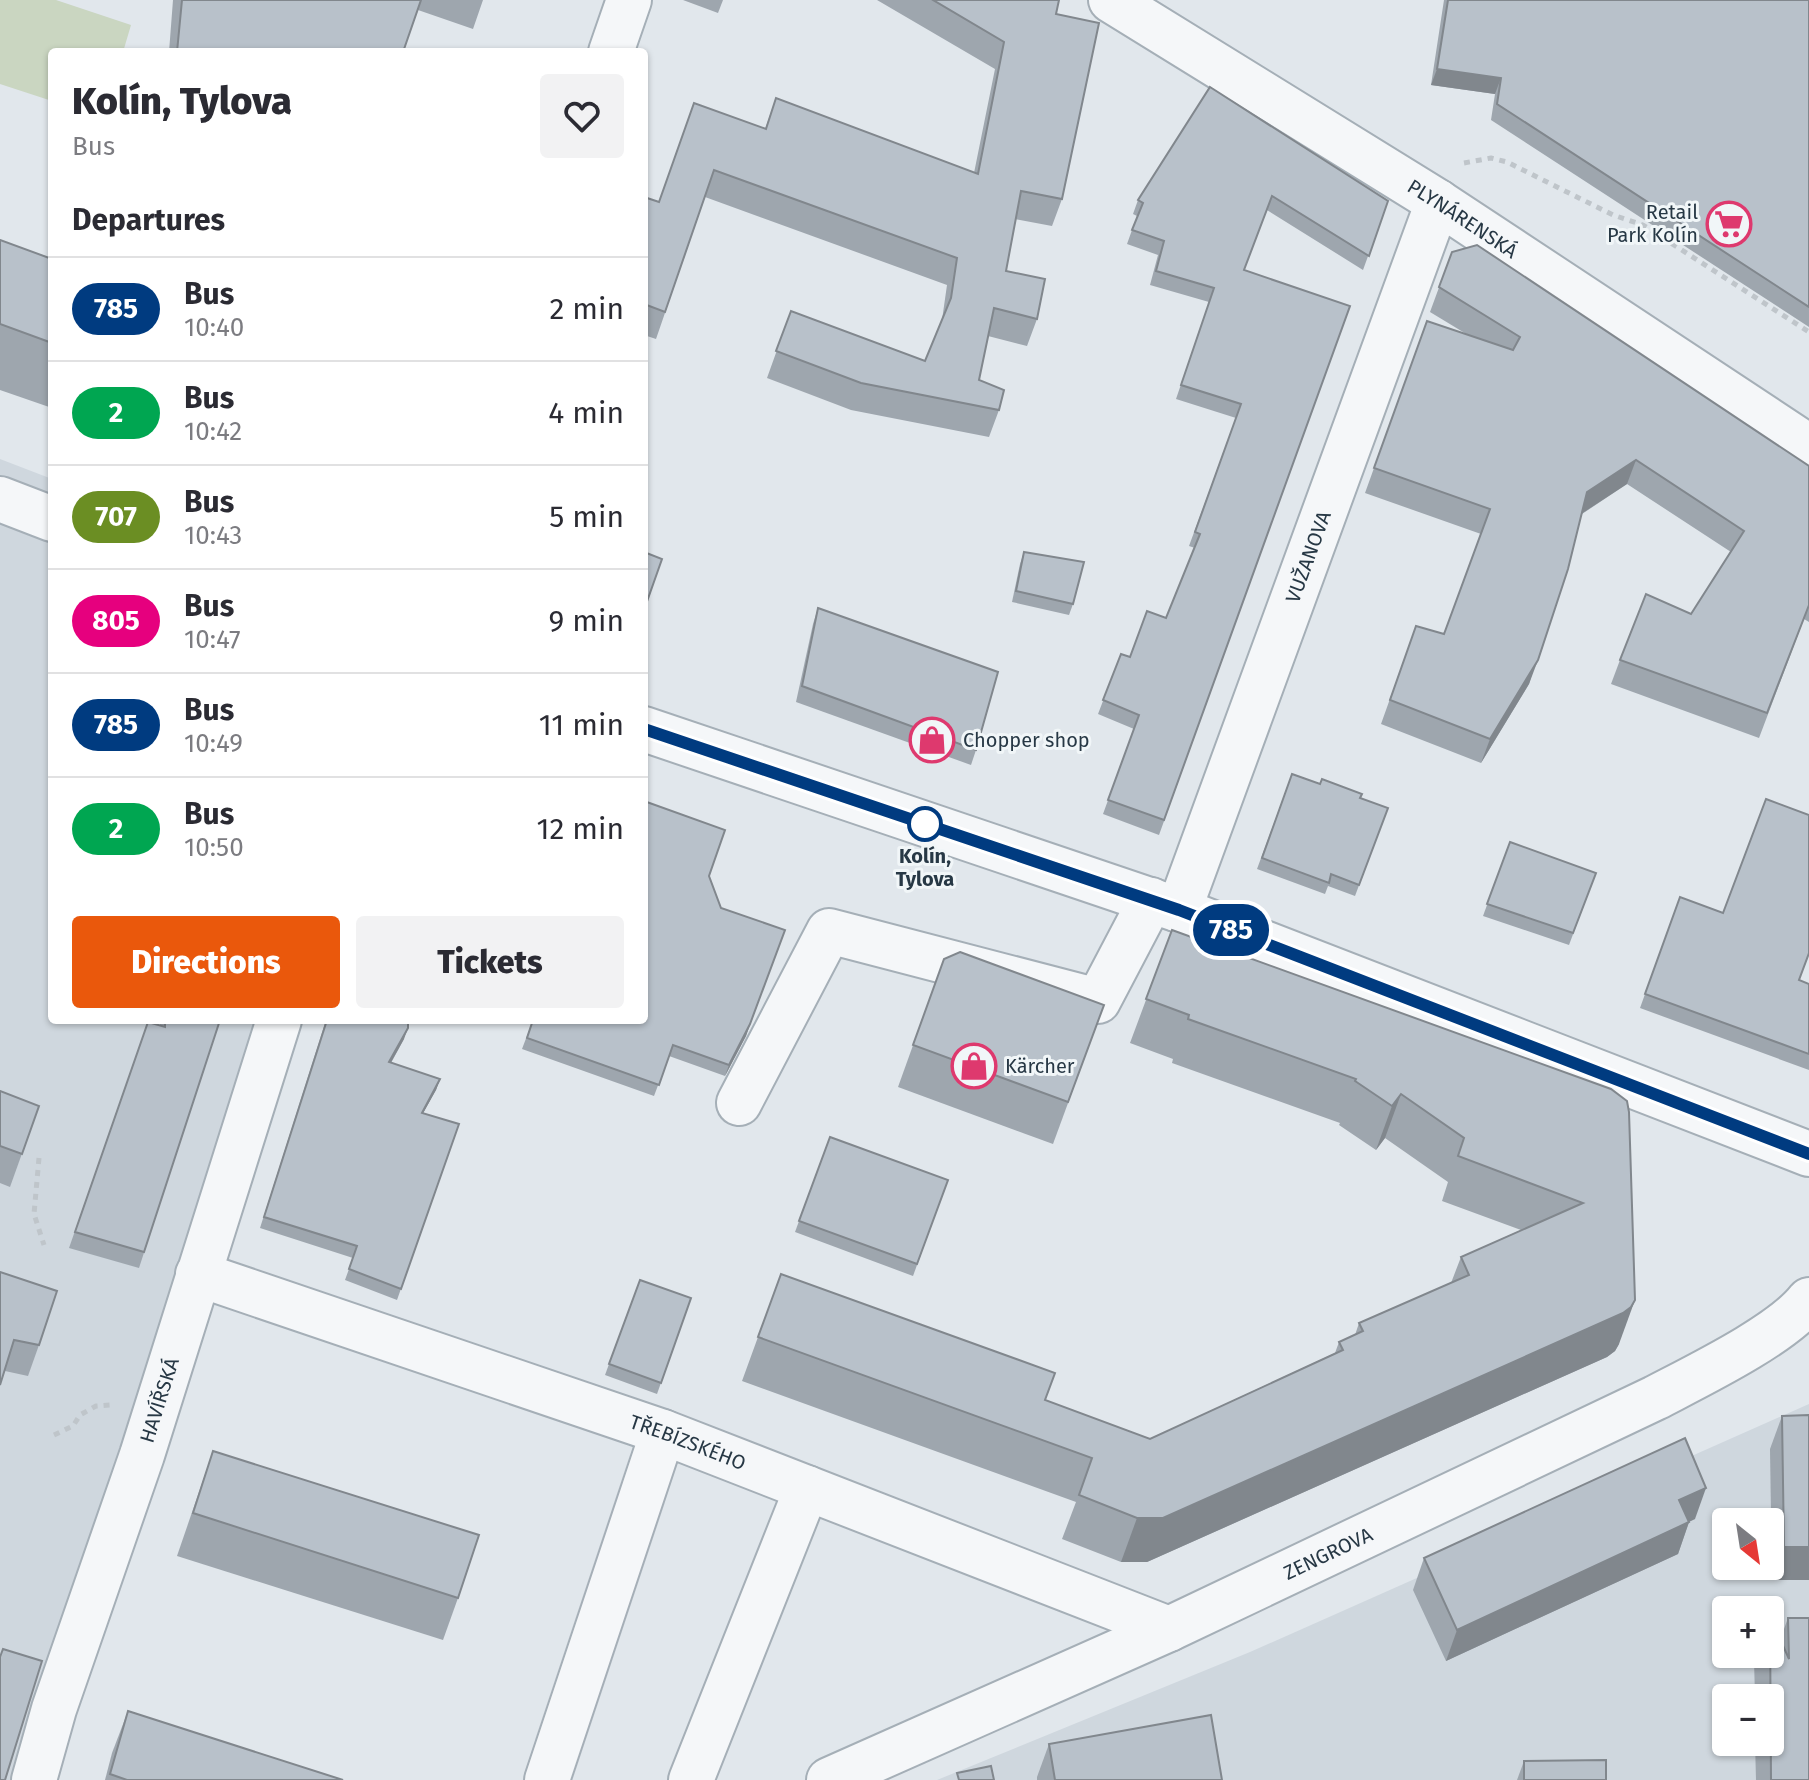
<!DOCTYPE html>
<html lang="en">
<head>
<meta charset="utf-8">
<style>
	:root { --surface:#fff; --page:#f2f2f3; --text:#2b2b33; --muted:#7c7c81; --line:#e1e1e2; --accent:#ea580c }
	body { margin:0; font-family:"Fira Sans",sans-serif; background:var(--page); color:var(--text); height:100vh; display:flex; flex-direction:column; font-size:30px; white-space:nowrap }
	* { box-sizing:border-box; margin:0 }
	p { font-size:26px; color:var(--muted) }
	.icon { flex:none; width:44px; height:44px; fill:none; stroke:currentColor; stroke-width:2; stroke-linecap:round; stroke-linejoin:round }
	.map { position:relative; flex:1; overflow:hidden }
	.details { position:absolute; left:48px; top:48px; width:600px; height:976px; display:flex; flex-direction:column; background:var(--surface); border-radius:8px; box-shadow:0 2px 6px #0004 }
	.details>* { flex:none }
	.badge { padding:0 16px; border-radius:26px; font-size:28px; line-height:52px }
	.needle { width:52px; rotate:150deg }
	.controls { position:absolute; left:1712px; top:1508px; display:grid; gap:16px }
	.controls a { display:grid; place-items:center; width:72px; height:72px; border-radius:8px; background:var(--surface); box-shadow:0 2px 6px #0004; font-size:40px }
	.map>.badge { position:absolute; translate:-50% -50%; box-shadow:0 0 0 4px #fff }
	h2 { padding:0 24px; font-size:30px; line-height:72px }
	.round { display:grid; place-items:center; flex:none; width:84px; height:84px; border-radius:8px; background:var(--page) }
	.head { display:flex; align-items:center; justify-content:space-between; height:136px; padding:0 24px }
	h1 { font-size:38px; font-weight:800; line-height:60px }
	.action { display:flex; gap:16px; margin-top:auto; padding:16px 24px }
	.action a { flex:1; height:92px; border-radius:8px; background:var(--accent); color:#fff; font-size:32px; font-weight:800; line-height:92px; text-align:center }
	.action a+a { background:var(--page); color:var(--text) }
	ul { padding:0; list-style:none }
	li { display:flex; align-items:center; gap:24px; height:104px; padding:0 24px; border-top:2px solid var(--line) }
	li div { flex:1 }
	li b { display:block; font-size:30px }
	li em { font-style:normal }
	li .badge { min-width:88px; font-weight:700; text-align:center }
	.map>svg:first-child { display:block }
</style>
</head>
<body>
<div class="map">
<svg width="1809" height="1780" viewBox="0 0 1809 1780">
	<rect width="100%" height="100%" fill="#e1e7ec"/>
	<g fill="#cfd7de" fill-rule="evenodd">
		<path d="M 0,459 L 52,479 L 52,1020 L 266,1020 L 49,1780 L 0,1780 Z"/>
		<path d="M 1809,1404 L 1809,1780 L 937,1780 L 1250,1652 ZM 1726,1522 L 1770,1522 L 1770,1566 L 1726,1566 ZM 1726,1610 L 1770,1610 L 1770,1654 L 1726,1654 ZM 1726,1698 L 1770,1698 L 1770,1742 L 1726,1742 Z"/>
	</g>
	<path fill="#cad6c1" d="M 0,0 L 56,0 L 131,25 L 123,52 L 52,52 L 52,101 L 0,84 Z"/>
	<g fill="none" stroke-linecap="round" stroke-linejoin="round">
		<g stroke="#a5afb7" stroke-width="48">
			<g id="minor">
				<path id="s1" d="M 1111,0 L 1438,202 L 1809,447"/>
				<path d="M 611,52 L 629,0"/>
				<path d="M 0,499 L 52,519"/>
				<path d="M 644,729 L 1179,910 L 1809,1154"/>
				<path id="s2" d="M 1179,910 L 1438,202"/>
				<path d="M 739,1103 L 829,931 L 1098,1001 L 1151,900"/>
				<path id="s3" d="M 198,1274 L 663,1432 L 1169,1629"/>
				<path id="s4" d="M 34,1780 L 54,1709 L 142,1455 L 279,1020"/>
				<path d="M 547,1780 L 663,1432"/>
				<path d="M 691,1780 L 807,1488"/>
				<path id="s5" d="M 829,1780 L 1169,1629 L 1655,1398 C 1697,1376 1782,1335 1809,1300"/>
			</g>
		</g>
		<g stroke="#bfc5ca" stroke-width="5" stroke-dasharray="6 6" stroke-linecap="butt">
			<path d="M 1464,163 L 1491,158 L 1507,162 L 1613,215 L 1643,225 L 1809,332"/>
			<path d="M 39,1158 L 34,1214 L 44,1245"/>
			<path d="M 54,1435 L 73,1426 L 80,1415 L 96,1406 L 110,1405"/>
		</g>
		<use href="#minor" stroke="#f5f7f9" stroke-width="44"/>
	</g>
	<g fill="#9ea6ae">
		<path d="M 173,0 L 483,0 L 473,29 L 418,10 L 403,52 L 169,52 Z"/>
		<path d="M 683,0 L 723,0 L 718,13 Z"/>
		<path d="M 877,0 L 1059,0 L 1056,14 L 1062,199 L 1052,226 L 1015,219 L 1006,271 L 1037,319 L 1027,346 L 988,336 L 979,380 L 999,410 L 989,437 L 851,410 L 767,378 L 791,311 L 925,361 L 942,320 L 947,285 L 705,197 L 656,339 L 644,335 L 644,197 L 659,202 L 765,129 L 776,98 L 974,173 L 995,69 Z"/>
		<path d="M 1444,0 L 1809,0 L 1809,327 L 1491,120 L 1495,94 L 1431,85 Z"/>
		<path d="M 1210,87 L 1388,201 L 1363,270 L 1267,210 L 1244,270 L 1350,306 L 1159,835 L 1103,814 L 1134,729 L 1098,714 L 1121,654 L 1130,657 L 1166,618 L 1195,548 L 1189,546 L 1236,418 L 1176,399 L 1209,302 L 1150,285 L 1158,255 L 1127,244 L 1137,216 L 1133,214 L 1138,200 Z"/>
		<path d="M 0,240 L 52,259 L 52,408 L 0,390 Z"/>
		<path d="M 1452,252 L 1809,466 L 1809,622 L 1804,619 L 1759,738 L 1611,684 L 1620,660 L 1691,614 L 1731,552 L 1627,484 L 1582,514 L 1529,684 L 1481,763 L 1381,724 L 1416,626 L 1444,634 L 1481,534 L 1365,493 L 1427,321 L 1468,335 L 1430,312 Z"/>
		<path d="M 1024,552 L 1073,604 L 1069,615 L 1012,602 L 1020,564 Z"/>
		<path d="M 818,608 L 976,750 L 971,765 L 796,702 L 813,624 Z"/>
		<path d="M 1292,774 L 1388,808 L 1355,896 L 1328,886 L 1325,894 L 1257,869 Z"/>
		<path d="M 1510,842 L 1596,873 L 1569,945 L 1483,916 Z"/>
		<path d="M 709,876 L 721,908 L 785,930 L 746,1036 L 725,1076 L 669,1056 L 654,1096 L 522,1049 L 533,1020 Z"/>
		<path d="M 1680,897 L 1799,980 L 1809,984 L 1809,1070 L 1640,1008 Z"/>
		<path d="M 1172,930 L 1611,1089 L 1619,1344 L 1615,1351 L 1607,1357 L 1147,1562 L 1121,1562 L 1062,1539 L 1076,1502 L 742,1381 L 758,1337 L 1045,1400 L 1150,1439 L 1335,1353 L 1339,1342 L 1355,1335 L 1359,1323 L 1451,1283 L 1461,1257 L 1521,1230 L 1442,1201 L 1448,1182 L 1385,1138 L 1376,1150 L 1339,1125 L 1340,1123 L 1172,1063 L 1173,1059 L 1130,1043 Z"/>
		<path d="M 944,959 L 1104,1005 L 1053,1144 L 898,1087 Z"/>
		<path d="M 160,1020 L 220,1020 L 139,1268 L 69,1248 L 148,1022 L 160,1026 Z"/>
		<path d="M 326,1020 L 404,1039 L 391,1063 L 440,1079 L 436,1090 L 423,1113 L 459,1124 L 397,1300 L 345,1280 L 353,1258 L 260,1228 Z"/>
		<path d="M 0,1091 L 39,1106 L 10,1187 L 0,1183 Z"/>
		<path d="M 830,1137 L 948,1180 L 913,1276 L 795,1232 Z"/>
		<path d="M 0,1272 L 39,1345 L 28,1376 L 5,1371 Z"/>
		<path d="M 640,1280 L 691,1298 L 657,1394 L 605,1375 Z"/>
		<path d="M 1809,1415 L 1809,1580 L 1772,1580 L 1770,1449 L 1782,1416 Z"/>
		<path d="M 213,1451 L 458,1598 L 443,1640 L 177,1556 Z"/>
		<path d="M 1695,1519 L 1689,1522 L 1678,1554 L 1446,1661 L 1413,1590 L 1424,1558 Z"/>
		<path d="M 1788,1618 L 1809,1780 L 1756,1780 L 1755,1742 L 1770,1742 L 1770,1698 L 1755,1698 L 1754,1659 L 1756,1654 L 1770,1654 L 1780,1640 Z"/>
		<path d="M 128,1711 L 343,1780 L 105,1780 L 112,1753 Z"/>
		<path d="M 1049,1744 L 1222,1780 L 1037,1780 L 1037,1777 Z"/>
		<path d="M 1524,1761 L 1606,1780 L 1517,1780 Z"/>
	</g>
	<g fill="#81878d">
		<path d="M 1437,69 L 1501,78 L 1495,94 L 1431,85 Z"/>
		<path d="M 1636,460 L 1627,484 L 1578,516 L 1587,492 Z"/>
		<path d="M 1538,660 L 1529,684 L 1481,763 L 1490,739 Z"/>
		<path d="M 750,1024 L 746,1036 L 725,1076 L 729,1065 Z"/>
		<path d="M 408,1028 L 404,1039 L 385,1073 L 389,1062 Z"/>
		<path d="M 440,1079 L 436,1090 L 417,1124 L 422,1113 Z"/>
		<path d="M 1401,1094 L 1385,1138 L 1376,1150 L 1392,1106 Z"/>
		<path d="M 1635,1300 L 1619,1344 L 1615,1351 L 1607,1357 L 1147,1562 L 1121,1562 L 1137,1518 Z"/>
		<path d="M 1706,1488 L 1695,1519 L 1668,1531 L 1679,1500 Z"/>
		<path d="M 1689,1522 L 1678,1554 L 1446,1661 L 1457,1630 Z"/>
		<path d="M 1784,1547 L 1809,1547 L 1809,1580 L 1772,1580 Z"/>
	</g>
	<g fill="#b8c1ca" stroke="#81878d" stroke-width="2">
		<path d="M 182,0 L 421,0 L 403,52 L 177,52 Z"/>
		<path d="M 933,0 L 1059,0 L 1056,14 L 1099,23 L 1062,199 L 1021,191 L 1006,271 L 1045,279 L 1037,319 L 994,308 L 979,380 L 1004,390 L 999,410 L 861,383 L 776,351 L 791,311 L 925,361 L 951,298 L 957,258 L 714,170 L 665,312 L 644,304 L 644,197 L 659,202 L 694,103 L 766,129 L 776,98 L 978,174 L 1004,42 Z"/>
		<path d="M 1448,0 L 1809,0 L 1809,307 L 1497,104 L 1501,78 L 1437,69 Z"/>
		<path d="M 1210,87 L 1388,201 L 1369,256 L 1272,196 L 1244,270 L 1350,306 L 1164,820 L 1108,800 L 1139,715 L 1103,700 L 1121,654 L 1130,657 L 1147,611 L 1166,618 L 1200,534 L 1195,532 L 1241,404 L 1181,385 L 1214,288 L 1156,271 L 1164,241 L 1132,230 L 1143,203 L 1138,200 Z"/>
		<path d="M 0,240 L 52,259 L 52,343 L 0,324 Z"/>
		<path d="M 1477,245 L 1809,466 L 1809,605 L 1767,713 L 1620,660 L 1646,594 L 1691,614 L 1744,531 L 1636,460 L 1587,492 L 1568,569 L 1538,660 L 1490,739 L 1390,700 L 1416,626 L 1444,634 L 1490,509 L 1374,468 L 1427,321 L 1513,350 L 1520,337 L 1439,287 L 1452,252 Z"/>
		<path d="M 644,552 L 662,559 L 644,610 Z"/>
		<path d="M 1024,552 L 1084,562 L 1073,604 L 1016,591 Z"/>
		<path d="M 818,608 L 998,672 L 976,750 L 802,686 Z"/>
		<path d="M 1292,774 L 1320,784 L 1322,779 L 1362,794 L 1360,798 L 1388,808 L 1359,885 L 1331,874 L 1329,883 L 1262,858 Z"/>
		<path d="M 1766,799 L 1809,815 L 1809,953 L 1799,980 L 1809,984 L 1809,1054 L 1645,994 L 1680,897 L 1723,913 Z"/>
		<path d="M 644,801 L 725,830 L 709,876 L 721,908 L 785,930 L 750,1024 L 729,1065 L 673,1045 L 659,1085 L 527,1038 L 533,1020 L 644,1020 Z"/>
		<path d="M 1510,842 L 1596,873 L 1573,933 L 1487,904 Z"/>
		<path d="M 1172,930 L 1611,1089 L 1627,1101 L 1629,1112 L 1635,1300 L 1631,1307 L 1623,1313 L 1163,1518 L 1137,1518 L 1079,1495 L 1092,1458 L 758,1337 L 781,1274 L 1055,1373 L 1045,1400 L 1150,1439 L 1343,1350 L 1339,1342 L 1363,1331 L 1359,1323 L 1469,1275 L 1461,1257 L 1583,1203 L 1458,1156 L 1464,1138 L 1401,1094 L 1392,1106 L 1355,1081 L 1356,1079 L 1188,1019 L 1189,1015 L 1146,999 Z"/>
		<path d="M 960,952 L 1104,1005 L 1068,1102 L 913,1045 L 944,959 Z"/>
		<path d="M 165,1020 L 220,1020 L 144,1252 L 75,1232 L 148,1022 L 165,1027 Z"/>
		<path d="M 327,1020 L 408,1020 L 408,1028 L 389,1062 L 440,1079 L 422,1113 L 459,1124 L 401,1289 L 349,1269 L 357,1246 L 264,1217 Z"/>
		<path d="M 0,1091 L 39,1106 L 22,1154 L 0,1146 Z"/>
		<path d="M 830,1137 L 948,1180 L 917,1264 L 799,1221 Z"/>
		<path d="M 0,1272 L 57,1291 L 39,1345 L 14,1340 L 0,1385 Z"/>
		<path d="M 640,1280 L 691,1298 L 661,1383 L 609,1364 Z"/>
		<path d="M 1809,1415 L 1809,1547 L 1784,1547 L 1782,1416 Z"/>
		<path d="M 1685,1438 L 1706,1488 L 1679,1500 L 1689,1522 L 1457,1630 L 1424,1558 Z"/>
		<path d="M 213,1451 L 479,1535 L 458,1598 L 193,1513 Z"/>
		<path d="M 1770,1617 L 1789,1659 L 1788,1618 L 1809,1618 L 1809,1780 L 1771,1780 Z"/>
		<path d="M 3,1649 L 42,1661 L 5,1780 L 0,1780 L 0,1657 Z"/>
		<path d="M 128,1711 L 343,1780 L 127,1780 L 110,1774 Z"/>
		<path d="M 1211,1715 L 1222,1780 L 1055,1780 L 1049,1744 Z"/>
		<path d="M 1606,1760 L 1606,1780 L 1524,1780 L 1524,1761 Z"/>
		<path d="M 991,1766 L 994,1780 L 959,1780 L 957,1773 Z"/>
	</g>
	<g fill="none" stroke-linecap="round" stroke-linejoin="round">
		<g stroke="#fff" stroke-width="18">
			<path id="line" d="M 644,729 L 1179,910 L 1809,1154"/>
		</g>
		<use href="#line" stroke="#003b80" stroke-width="12"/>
	</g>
	<defs>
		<g id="supermarket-ring" transform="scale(2.3)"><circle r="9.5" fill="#f1f6f8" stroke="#de396e" stroke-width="1.5"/><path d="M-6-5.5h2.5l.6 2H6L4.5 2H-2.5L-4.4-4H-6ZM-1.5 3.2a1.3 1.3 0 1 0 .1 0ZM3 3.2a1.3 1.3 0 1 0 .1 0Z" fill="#de396e"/></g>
		<g id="shop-ring" transform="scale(2.3)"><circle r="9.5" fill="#f1f6f8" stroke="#de396e" stroke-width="1.5"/><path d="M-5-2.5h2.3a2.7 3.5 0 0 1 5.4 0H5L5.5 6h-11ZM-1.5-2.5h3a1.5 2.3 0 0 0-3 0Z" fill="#de396e"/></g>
	</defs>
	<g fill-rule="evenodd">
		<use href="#supermarket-ring" x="1729" y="224"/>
		<use href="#shop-ring" x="932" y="740"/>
		<use href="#shop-ring" x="974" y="1066"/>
	</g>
	<circle fill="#fff" stroke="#003b80" stroke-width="4" cx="925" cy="824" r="16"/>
	<g text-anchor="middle" stroke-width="6" stroke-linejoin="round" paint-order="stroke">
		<g font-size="20" fill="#273845" stroke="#f1f6f8" text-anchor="start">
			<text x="1698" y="219" text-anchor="end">Retail<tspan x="1698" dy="23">Park Kolín</tspan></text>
			<text x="963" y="747">Chopper shop</text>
			<text x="1005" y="1073">Kärcher</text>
		</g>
		<g font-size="20" fill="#273845" stroke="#f1f6f8">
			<text dy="7" stroke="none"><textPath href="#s1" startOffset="414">PLYNÁRENSKÁ</textPath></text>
			<text dy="7" stroke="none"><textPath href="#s2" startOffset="376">VUŽANOVA</textPath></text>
			<text dy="7" stroke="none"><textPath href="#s4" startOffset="400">HAVÍŘSKÁ</textPath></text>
			<text dy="7" stroke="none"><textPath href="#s3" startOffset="518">TŘEBÍZSKÉHO</textPath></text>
			<text dy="7" stroke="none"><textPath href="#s5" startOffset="548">ZENGROVA</textPath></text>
		</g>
		<g font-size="20" font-weight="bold" fill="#273845" stroke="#f1f6f8">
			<text x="925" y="863">Kolín,<tspan x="925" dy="23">Tylova</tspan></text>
		</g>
	</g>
</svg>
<div class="controls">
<a><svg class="needle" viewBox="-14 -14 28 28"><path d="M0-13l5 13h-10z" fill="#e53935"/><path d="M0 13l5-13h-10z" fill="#7c7c81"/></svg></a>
<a>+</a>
<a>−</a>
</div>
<b class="badge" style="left:1231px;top:930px;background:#003b80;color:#fff">785</b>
<section class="details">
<div class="head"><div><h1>Kolín, Tylova</h1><p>Bus</p></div><a class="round"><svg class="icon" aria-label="heart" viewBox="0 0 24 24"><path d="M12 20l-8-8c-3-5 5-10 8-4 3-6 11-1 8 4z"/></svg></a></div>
<h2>Departures</h2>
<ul>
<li><span class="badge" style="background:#003b80;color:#fff">785</span><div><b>Bus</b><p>10:40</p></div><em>2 min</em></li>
<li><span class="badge" style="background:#00a651;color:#fff">2</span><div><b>Bus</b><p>10:42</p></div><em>4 min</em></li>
<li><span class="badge" style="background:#6b8e23;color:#fff">707</span><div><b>Bus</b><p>10:43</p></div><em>5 min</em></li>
<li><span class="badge" style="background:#e6007e;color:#fff">805</span><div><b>Bus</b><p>10:47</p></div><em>9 min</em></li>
<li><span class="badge" style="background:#003b80;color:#fff">785</span><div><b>Bus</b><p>10:49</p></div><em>11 min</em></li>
<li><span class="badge" style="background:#00a651;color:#fff">2</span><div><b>Bus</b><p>10:50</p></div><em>12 min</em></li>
</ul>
<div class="action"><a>Directions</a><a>Tickets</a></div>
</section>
</div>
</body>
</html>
